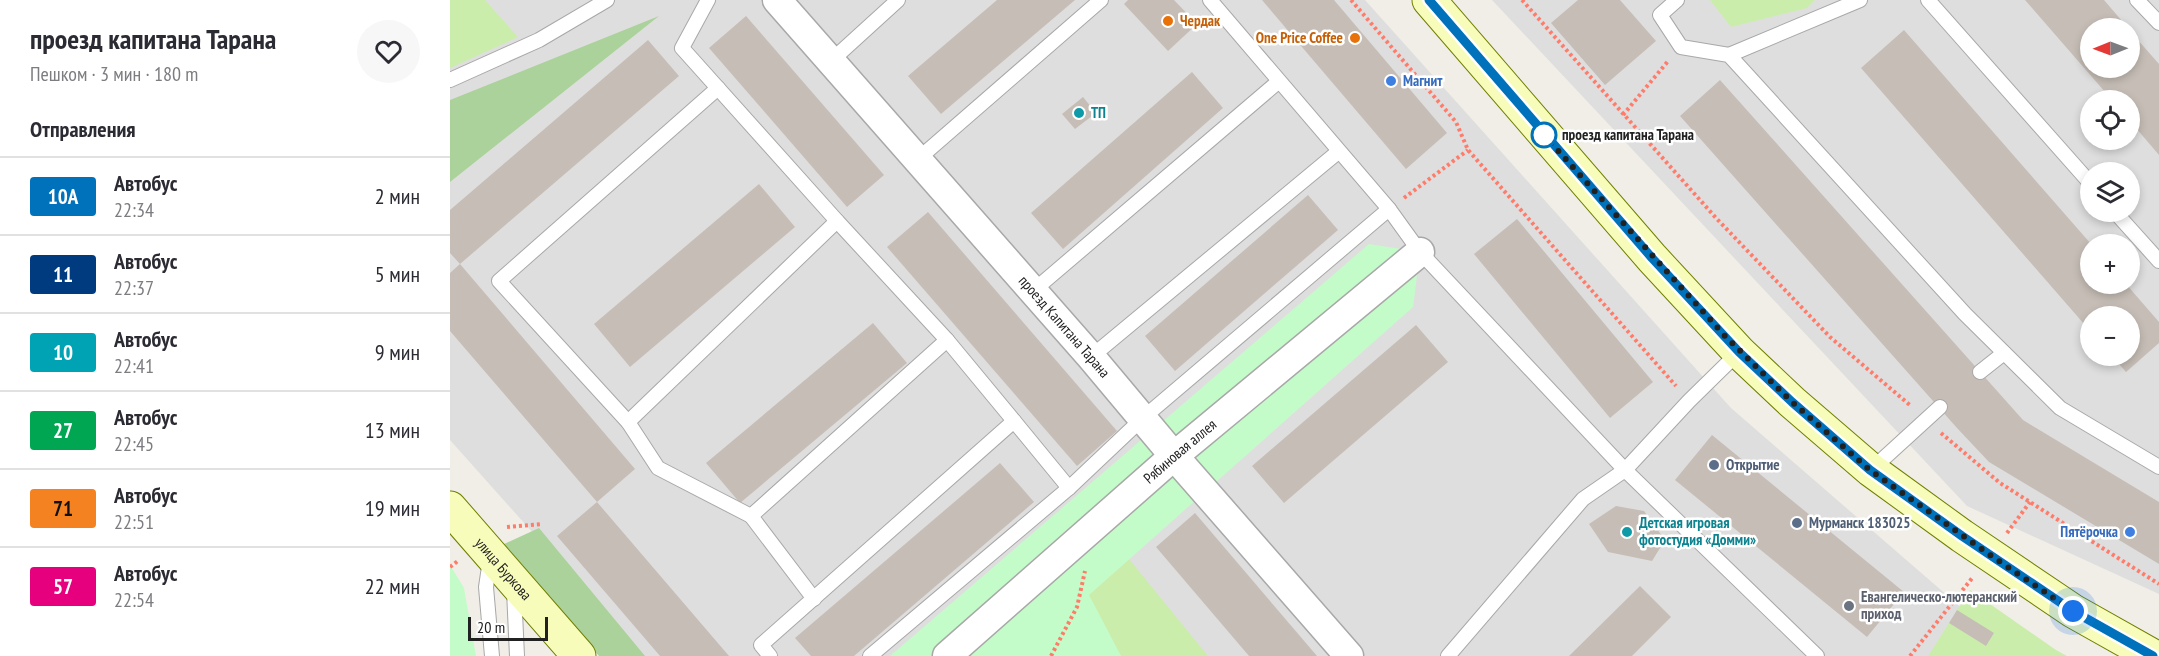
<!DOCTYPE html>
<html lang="ru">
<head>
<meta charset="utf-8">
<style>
	:root { --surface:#fff; --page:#f7f7f7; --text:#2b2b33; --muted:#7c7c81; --line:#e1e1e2 }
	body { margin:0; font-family:"PT Sans Narrow",sans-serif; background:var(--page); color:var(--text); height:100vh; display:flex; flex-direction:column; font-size:22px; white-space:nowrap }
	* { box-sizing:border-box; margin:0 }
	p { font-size:20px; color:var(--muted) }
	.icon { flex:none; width:33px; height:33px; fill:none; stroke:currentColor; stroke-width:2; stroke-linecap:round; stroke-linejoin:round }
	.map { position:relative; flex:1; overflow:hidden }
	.panel { display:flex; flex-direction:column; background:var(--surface); width:450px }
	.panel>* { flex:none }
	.badge { padding:0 12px; border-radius:4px; font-size:21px; line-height:39px }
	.needle { width:39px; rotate:269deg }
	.tools { position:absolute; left:1630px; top:18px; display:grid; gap:12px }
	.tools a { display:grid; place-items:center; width:60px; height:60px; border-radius:50%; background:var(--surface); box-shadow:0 3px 9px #0003; font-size:30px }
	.scale { position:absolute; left:18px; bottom:15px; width:80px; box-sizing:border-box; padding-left:6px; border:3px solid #212121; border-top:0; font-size:16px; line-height:21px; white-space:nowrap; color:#212121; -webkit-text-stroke:4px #fff; paint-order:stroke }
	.you { position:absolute; width:30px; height:30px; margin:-15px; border:4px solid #fff; border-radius:50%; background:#1a73e8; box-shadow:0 0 0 9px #1a73e833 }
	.map>.badge { position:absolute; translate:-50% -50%; box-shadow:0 0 0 3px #fff }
	h2 { padding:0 30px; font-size:22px; line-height:54px }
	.round { display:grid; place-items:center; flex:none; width:63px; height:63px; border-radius:32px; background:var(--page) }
	.overview { display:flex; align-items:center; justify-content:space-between; height:102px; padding:0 30px }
	h1 { font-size:28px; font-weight:800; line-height:45px }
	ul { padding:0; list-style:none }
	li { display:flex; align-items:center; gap:18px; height:78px; padding:0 30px; border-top:2px solid var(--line) }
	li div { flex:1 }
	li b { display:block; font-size:22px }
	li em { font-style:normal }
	li .badge { min-width:66px; font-weight:700; text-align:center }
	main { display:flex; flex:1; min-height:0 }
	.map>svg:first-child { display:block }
</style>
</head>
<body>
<main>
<section class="panel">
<div class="overview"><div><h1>проезд капитана Тарана</h1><p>Пешком · 3 мин · 180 m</p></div><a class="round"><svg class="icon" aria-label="heart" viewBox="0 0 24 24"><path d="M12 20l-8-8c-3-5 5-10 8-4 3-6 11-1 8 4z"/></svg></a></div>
<h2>Отправления</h2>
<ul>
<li><span class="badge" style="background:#0072bc;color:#fff">10А</span><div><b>Автобус</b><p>22:34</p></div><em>2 мин</em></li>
<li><span class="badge" style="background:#003b80;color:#fff">11</span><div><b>Автобус</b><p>22:37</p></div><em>5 мин</em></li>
<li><span class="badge" style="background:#00a3b4;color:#fff">10</span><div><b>Автобус</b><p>22:41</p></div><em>9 мин</em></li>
<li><span class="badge" style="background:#00a651;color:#fff">27</span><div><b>Автобус</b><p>22:45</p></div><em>13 мин</em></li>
<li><span class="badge" style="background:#f58220;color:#111">71</span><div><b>Автобус</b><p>22:51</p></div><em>19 мин</em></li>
<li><span class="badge" style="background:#e6007e;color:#fff">57</span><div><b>Автобус</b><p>22:54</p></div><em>22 мин</em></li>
</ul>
</section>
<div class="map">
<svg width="1709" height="656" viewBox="0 0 1709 656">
	<rect width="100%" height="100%" fill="#f1eee7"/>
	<g fill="#dfdede" fill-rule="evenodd">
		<path d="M 0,0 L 915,0 L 1281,408 L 1514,610 L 1603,656 L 193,656 L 0,440 Z"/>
		<path d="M 1042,0 L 1709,0 L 1709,594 L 1517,506 ZM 1641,28 L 1680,28 L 1680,68 L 1641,68 ZM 1641,100 L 1680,100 L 1680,140 L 1641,140 ZM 1641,172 L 1680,172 L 1680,212 L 1641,212 ZM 1641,244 L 1680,244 L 1680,284 L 1641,284 ZM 1641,316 L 1680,316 L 1680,356 L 1641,356 Z"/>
	</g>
	<g fill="#cbedac">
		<path d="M 0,0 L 35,0 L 68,37 L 0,68 Z"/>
		<path d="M 1260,0 L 1365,0 L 1357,8 L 1281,27 Z"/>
		<path d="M 679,559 L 758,656 L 671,656 L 638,595 Z"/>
		<path d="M 1520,590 L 1606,650 L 1617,656 L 1478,656 Z"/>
	</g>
	<g fill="#aad29a">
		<path d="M 209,16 L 0,182 L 0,100 Z"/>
		<path d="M 89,528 L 195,656 L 149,656 L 52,545 Z"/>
	</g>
	<g fill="#c4fcc9">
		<path d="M 919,244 L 970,252 L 963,307 L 639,595 L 671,656 L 440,656 Z"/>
		<path d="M 0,565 L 14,588 L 26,656 L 0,656 Z"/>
	</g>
	<g fill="#c6beb6">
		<path d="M 547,0 L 625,0 L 491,114 L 458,76 Z"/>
		<path d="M 678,0 L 724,0 L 747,24 L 718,51 L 674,4 Z"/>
		<path d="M 812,0 L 884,0 L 997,133 L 956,169 Z"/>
		<path d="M 1128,0 L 1170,0 L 1206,41 L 1155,85 L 1101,23 Z"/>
		<path d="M 1575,0 L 1654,0 L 1678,28 L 1641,28 L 1641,68 L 1680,68 L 1680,31 L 1709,64 L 1709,155 L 1680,121 L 1680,100 L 1662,100 Z"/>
		<path d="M 296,16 L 434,175 L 397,207 L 259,48 Z"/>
		<path d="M 1454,30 L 1641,244 L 1641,284 L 1676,284 L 1709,322 L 1709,343 L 1676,372 L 1662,356 L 1680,356 L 1680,316 L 1641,316 L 1641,332 L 1411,68 Z"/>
		<path d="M 198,40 L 229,76 L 10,264 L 185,469 L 147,502 L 279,656 L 210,656 L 107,536 L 147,502 L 0,331 L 0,273 L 10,264 L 0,253 L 0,210 Z"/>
		<path d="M 742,72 L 773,108 L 613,249 L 581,213 Z"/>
		<path d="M 1270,80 L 1573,420 L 1709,502 L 1709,564 L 1539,462 L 1507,428 L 1230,116 Z"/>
		<path d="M 633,97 L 646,113 L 625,129 L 612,114 Z"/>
		<path d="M 309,184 L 345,227 L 180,367 L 144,324 Z"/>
		<path d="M 858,195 L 888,230 L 725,371 L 695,336 Z"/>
		<path d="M 478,212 L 667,431 L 627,466 L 437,247 Z"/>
		<path d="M 1067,219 L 1203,382 L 1160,418 L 1024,254 Z"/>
		<path d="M 423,323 L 457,363 L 290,503 L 256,463 Z"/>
		<path d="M 966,325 L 998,362 L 834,503 L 802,466 Z"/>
		<path d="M 1262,435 L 1454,592 L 1417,637 L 1225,480 Z"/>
		<path d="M 550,463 L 584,502 L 404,656 L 361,656 L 345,638 Z"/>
		<path d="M 1166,506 L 1194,511 L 1215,540 L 1202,561 L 1158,552 L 1139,524 Z"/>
		<path d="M 745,513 L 867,656 L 799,656 L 706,547 Z"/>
		<path d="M 1190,586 L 1221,617 L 1182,656 L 1119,656 Z"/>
		<path d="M 1507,610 L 1544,633 L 1536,646 L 1499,623 Z"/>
	</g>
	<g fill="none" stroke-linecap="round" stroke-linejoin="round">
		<g stroke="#a8a8a8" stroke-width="16">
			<g id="lane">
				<path d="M 258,0 L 232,48 L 387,221 L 178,422 L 208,468 L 301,516 L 497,340 L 564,421"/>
				<path d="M 760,0 L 939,209"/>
				<path d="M 1227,0 L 1210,15 L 1231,47 L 1279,55 L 1515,314 L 1610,408 L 1709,467"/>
				<path d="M 1478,0 L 1641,184"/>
				<path d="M 1687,0 L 1709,23"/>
				<path d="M 1279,55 L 1410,0"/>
				<path d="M 381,61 L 448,0"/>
				<path d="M 0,80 L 89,40 L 157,0"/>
				<path d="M 467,160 L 651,0"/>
				<path d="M 1665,212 L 1709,261"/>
				<path d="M 387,221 L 497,340"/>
				<path d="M 583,291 L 828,82"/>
				<path d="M 641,357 L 888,152"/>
				<path d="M 1530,372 L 1554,353"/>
				<path d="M 178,422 L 49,281 L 268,88"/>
				<path d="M 1421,470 L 1490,407"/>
				<path d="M 301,516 L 364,599"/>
				<path d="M 40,560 L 36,587 L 42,656"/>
				<path d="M 64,591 L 67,656"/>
				<path d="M 320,656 L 311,645 L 564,421 L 619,488"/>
				<path d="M 420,656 L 619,488 L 693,418 L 939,209 L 970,252 L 1175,470 L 1239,401 L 1289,352"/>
				<path d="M 998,656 L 1133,499 L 1175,470 L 1367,656"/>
			</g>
		</g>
		<g stroke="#a8a8a8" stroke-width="31">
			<g id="street">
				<path id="s1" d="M 327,0 L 641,357 L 724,456 L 899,656"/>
				<path id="s2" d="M 497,656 L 724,456 L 970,252"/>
			</g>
		</g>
		<g stroke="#707f01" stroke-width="35">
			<g id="secondary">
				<path d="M 979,0 L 1202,258 L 1289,352 L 1342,402 L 1421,470 L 1512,536 L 1623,611 L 1703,656"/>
				<path id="s3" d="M 0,508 L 129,656"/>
			</g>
		</g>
		<g stroke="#ff7c6b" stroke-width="4" stroke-dasharray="3 3" stroke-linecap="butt">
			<path d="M 901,0 L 1006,122 L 1018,150 L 1226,386"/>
			<path d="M 1072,0 L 1266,218 L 1380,337 L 1461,406"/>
			<path d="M 1173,115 L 1219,60"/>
			<path d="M 954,198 L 1018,150"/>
			<path d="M 1491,433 L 1550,483 L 1709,584"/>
			<path d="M 57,527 L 92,524"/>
			<path d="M 1557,533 L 1580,502"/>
			<path d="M 0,567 L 9,560"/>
			<path d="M 601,656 L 627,607 L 635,571"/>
			<path d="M 1460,656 L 1523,577"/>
		</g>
		<use href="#lane" stroke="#fff" stroke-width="14"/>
		<use href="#street" stroke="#fff" stroke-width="28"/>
		<use href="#secondary" stroke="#f8fcbb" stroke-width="33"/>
	</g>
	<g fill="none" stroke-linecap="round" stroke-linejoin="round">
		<g stroke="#fff" stroke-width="14">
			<path id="line" d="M 979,0 L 1202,258 L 1289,352 L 1342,402 L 1420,470 L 1512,536 L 1623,611 L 1703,656"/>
		</g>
		<use href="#line" stroke="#0072bc" stroke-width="9"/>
		<path stroke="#212121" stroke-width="6" stroke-dasharray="0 10.8" d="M 1094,135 L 1275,336 L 1342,402 L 1420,470 L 1540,555 L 1623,611"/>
	</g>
	<g fill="#e8710a" stroke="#fff" stroke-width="2">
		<circle cx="718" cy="21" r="6"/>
		<circle cx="905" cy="38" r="6"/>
	</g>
	<g fill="#3f7fe0" stroke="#fff" stroke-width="2">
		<circle cx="941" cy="81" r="6"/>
		<circle cx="1680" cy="532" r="6"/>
	</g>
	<g fill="#0f9aa8" stroke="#fff" stroke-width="2">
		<circle cx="629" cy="113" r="6"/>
		<circle cx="1177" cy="532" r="6"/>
	</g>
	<circle fill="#fff" stroke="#0072bc" stroke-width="3" cx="1094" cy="135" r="12"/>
	<g fill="#5c6f8a" stroke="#fff" stroke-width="2">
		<circle cx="1264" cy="465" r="6"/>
		<circle cx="1347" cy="523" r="6"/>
	</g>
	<circle fill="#6b7280" stroke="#fff" stroke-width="2" cx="1399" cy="606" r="6"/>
	<g text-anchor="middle" stroke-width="5" stroke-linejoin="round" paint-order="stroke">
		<g font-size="15" font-weight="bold" fill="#c56008" stroke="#fff" text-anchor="start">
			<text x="730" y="26">Чердак</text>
			<text x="893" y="43" text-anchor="end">One Price Coffee</text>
		</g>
		<g font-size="15" font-weight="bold" fill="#366cbe" stroke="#fff" text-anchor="start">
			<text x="953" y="86">Магнит</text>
			<text x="1668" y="537" text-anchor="end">Пятёрочка</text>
		</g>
		<g font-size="15" font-weight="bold" fill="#0d838f" stroke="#fff" text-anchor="start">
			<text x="641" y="118">ТП</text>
			<text x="1189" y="528">Детская игровая<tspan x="1189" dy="17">фотостудия «Домми»</tspan></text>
		</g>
		<g font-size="15" font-weight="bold" fill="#212121" stroke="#fff" text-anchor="start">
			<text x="1112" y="140">проезд капитана Тарана</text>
		</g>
		<g font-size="15" fill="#212121" stroke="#fff">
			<text dy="5" stroke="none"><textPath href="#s1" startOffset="435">проезд Капитана Тарана</textPath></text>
			<text dy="5" stroke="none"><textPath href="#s2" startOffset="310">Рябиновая аллея</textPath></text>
			<text dy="5" stroke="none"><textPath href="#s3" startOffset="81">улица Буркова</textPath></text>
		</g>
		<g font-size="15" font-weight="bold" fill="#4e5e75" stroke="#fff" text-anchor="start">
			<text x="1276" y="470">Открытие</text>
			<text x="1359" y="528">Мурманск 183025</text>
		</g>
		<g font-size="15" font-weight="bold" fill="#5b616d" stroke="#fff" text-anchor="start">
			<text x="1411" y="602">Евангелическо-лютеранский<tspan x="1411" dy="17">приход</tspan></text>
		</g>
	</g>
</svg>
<div class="tools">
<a><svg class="needle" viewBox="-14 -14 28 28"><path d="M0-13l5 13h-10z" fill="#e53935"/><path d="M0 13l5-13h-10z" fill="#7c7c81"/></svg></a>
<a><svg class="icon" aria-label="locate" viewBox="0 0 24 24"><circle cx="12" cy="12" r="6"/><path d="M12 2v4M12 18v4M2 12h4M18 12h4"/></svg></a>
<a><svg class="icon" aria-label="layers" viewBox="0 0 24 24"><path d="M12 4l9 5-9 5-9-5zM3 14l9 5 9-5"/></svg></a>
<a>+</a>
<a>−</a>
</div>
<div class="scale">20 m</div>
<div class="you" style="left:1623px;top:611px"></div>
</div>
</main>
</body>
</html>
